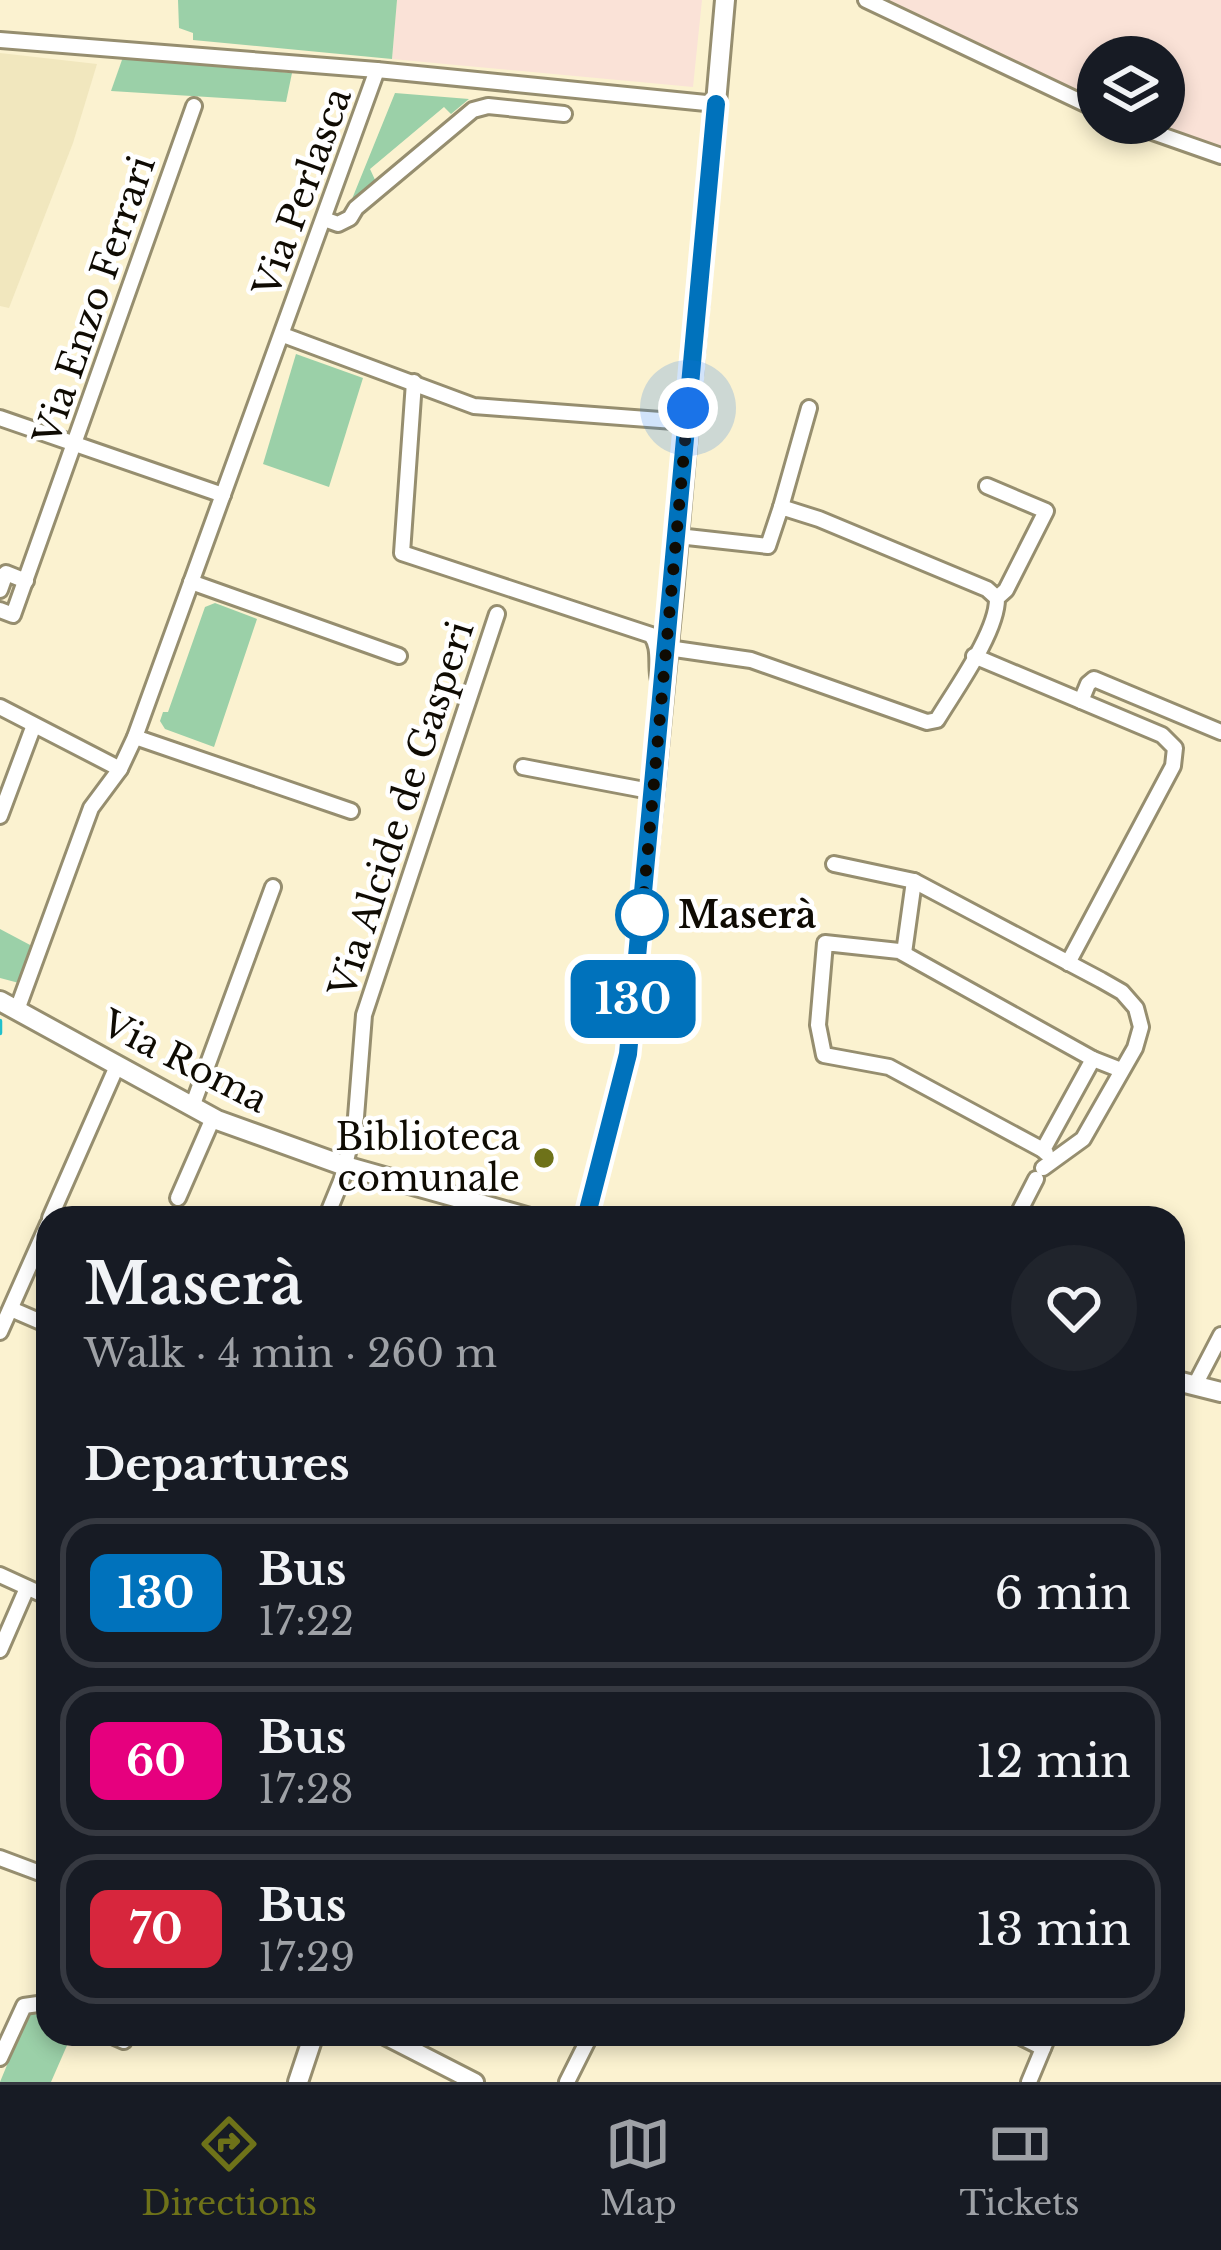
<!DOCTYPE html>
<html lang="en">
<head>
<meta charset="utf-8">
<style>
	:root { --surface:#171b24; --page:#20242c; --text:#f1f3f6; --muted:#9ea1a6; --line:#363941; --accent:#6e7219 }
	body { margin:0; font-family:"Libre Baskerville",serif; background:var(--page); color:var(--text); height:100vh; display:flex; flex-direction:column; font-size:45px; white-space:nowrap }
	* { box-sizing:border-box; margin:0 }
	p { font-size:39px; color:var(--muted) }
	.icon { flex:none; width:66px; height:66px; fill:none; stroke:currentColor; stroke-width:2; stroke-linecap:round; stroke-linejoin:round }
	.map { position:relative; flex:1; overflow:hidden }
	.drawer { position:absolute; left:36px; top:1206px; width:1149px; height:840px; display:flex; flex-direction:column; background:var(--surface); border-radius:36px; box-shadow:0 6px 18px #0003 }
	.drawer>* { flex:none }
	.badge { padding:0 24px; border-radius:18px; font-size:42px; line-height:78px }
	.fabs { position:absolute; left:1077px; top:36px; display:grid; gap:24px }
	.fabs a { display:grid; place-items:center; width:108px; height:108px; border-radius:50%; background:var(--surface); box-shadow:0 6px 18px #0003; font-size:60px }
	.you { position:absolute; width:60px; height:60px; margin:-30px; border:9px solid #fff; border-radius:50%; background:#1a73e8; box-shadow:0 0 0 18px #1a73e833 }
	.map>.badge { position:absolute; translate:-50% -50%; box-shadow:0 0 0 6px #fff }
	h2 { padding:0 48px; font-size:45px; line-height:108px }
	.round { display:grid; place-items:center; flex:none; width:126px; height:126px; border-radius:63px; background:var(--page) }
	.overview { display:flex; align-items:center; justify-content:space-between; height:204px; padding:0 48px }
	h1 { font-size:57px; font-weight:800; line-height:90px }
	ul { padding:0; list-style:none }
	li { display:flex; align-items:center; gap:36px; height:150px; margin:0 24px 18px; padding:0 24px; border:6px solid var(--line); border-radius:36px }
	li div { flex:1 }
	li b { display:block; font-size:45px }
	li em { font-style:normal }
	li .badge { min-width:132px; font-weight:700; text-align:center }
	.dock { display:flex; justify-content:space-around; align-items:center; height:168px; border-top:3px solid var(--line); background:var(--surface); font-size:33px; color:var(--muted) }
	.dock a { display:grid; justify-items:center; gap:6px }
	.dock .selected { color:var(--accent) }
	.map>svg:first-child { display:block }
</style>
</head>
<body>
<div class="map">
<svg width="1221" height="2082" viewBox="0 0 1221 2082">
	<rect width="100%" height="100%" fill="#fbf2d0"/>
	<g fill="#fae2d7">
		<path d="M 397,0 L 702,0 L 693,87 L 392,59 Z"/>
		<path d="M 889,0 L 1221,0 L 1221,146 L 1155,123 L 1164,123 L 1164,57 L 1098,57 L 1098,100 Z"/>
	</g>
	<path fill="#f1e7be" d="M 0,53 L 97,64 L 73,143 L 9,308 L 0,306 Z"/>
	<g fill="#9bd0a8">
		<path d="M 178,0 L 397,0 L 392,59 L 193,40 L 193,33 L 179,28 Z"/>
		<path d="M 123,57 L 292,73 L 286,102 L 111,91 Z"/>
		<path d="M 395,93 L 469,99 L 451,114 L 444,107 L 370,169 L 376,182 L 352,199 Z"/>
		<path d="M 296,354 L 363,378 L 329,487 L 263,464 Z"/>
		<path d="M 215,603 L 257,619 L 214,747 L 165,729 L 160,721 L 163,712 L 168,712 L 205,607 Z"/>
		<path d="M 0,929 L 32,946 L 19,983 L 0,978 Z"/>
		<path d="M 29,2012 L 48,2018 L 48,2034 L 72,2034 L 51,2082 L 0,2082 Z"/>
	</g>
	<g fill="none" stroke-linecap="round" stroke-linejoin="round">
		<path stroke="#20c0cc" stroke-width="4.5" d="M 0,1021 L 0,1033"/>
		<g stroke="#968e6f" stroke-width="20">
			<g id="minor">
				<path d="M 866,0 L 1098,110"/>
				<path d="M 0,40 L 377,70 L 716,104"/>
				<path d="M 1127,123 L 1221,156"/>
				<path d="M 324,219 L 338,224 L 350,218 L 356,208 L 473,110 L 488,106 L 564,114"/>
				<path d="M 283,335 L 474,406 L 687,422"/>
				<path d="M 414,382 L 402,553 L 651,635 C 663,651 652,672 663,690"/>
				<path d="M 0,418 L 223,495"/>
				<path d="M 781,507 L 809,408"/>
				<path d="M 678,536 L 768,546 L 781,507 L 819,519 L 987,589 L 997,598"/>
				<path d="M 191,582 L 399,656"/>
				<path d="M 0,590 L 6,573 L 26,581"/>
				<path d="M 0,610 L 13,615 L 194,106"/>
				<path d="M 668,648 L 751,660 L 927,722 L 937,720 C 955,690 998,631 997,598 L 1006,590 L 1046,511 L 987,486"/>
				<path d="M 974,656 L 1162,735 L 1175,748 L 1173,766 L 1068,963"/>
				<path d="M 1081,701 L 1088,684 L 1094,679 L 1221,732"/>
				<path d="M 0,707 L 120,769"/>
				<path d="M 135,737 L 351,811"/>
				<path d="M 523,767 L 655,792"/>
				<path d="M 0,816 L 34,725"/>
				<path d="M 834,864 L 914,881 L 1101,980 L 1122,992 L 1136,1008 L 1141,1027 L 1135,1048 L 1083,1139 L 1043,1168"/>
				<path d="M 904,953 L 914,881"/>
				<path d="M 17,1010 L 91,808 L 120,769 L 135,737 L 377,70"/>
				<path d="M 192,1107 L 273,887"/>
				<path d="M 1043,1150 L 889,1067 L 824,1055 L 818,1025 L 825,943 L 899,951 L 1093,1059"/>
				<path d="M 1046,1153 L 1043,1150 L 1093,1059 L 1121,1070"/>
				<path d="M 178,1198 L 213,1118"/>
				<path d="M 50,1218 L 117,1066"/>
				<path d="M 326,1218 L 342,1179 L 356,1117 L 364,1015 L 497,614"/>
				<path d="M 1016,1218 L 1036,1179"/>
				<path d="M 11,1309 L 48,1325"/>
				<path d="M 0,1332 L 48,1224"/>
				<path d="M 1195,1385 L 1221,1335"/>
				<path d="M 0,1575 L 48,1597"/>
				<path d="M 0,1650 L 27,1588"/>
				<path d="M 0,1858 L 48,1876"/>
				<path d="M 108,2034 L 124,2041"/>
				<path d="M 1015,2034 L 1043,2048"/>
				<path d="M 0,2058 L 24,2006 L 38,2004 L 48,2008"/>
				<path d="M 567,2082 L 591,2034"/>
				<path d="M 1029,2082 L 1049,2034"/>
			</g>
		</g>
		<g stroke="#968e6f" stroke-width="22">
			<path id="tertiary" d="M 381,2034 L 475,2082"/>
		</g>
		<g stroke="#968e6f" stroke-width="24">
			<g id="secondary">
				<path d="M 0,1001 L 217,1120 L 345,1166 L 530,1218"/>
				<path d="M 586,1218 L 628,1054 L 673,594 L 725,0"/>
				<path d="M 1173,1380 L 1221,1392"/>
				<path d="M 298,2082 L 314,2034"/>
			</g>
		</g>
		<use href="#minor" stroke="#fff" stroke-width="14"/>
		<use href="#tertiary" stroke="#fff" stroke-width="16"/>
		<use href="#secondary" stroke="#fff" stroke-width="18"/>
	</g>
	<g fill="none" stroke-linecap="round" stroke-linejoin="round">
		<g stroke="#fff" stroke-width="27">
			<path id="line" d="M 586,1218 L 628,1054 L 716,104"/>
		</g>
		<use href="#line" stroke="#0072bc" stroke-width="18"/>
		<path stroke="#0f0b03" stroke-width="12" stroke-dasharray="0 21.6" d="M 642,915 L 641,925 L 688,408"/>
	</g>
	<circle fill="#fff" stroke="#0072bc" stroke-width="6" cx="642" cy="915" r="24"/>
	<circle fill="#6e7219" stroke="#fff" stroke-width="4.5" cx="544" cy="1158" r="12"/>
	<g text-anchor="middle" stroke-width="9" stroke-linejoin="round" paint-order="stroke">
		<g font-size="36" fill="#0f0b03" stroke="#fff">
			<text transform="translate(302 192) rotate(-70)" y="13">Via Perlasca</text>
			<text transform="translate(94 300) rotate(-71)" y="13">Via Enzo Ferrari</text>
			<text transform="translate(401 809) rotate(-72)" y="13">Via Alcide de Gasperi</text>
			<text transform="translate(185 1061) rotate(27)" y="13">Via Roma</text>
		</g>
		<g font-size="36" font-weight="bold" fill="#0f0b03" stroke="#fff" text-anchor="start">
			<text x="678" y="928">Maserà</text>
		</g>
		<g font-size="36" fill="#0f0b03" stroke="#fff" text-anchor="end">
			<text x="520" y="1150">Biblioteca<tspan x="520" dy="41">comunale</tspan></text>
		</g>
	</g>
</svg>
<div class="fabs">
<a><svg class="icon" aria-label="layers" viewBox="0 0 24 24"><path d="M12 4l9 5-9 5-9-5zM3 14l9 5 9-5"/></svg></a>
</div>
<div class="you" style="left:688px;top:408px"></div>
<b class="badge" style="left:633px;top:999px;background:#0072bc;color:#fff">130</b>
<section class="drawer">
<div class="overview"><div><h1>Maserà</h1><p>Walk · 4 min · 260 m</p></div><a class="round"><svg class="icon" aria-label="heart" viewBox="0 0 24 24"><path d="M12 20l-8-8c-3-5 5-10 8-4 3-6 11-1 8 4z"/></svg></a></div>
<h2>Departures</h2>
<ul>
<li><span class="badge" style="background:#0072bc;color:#fff">130</span><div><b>Bus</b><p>17:22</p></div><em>6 min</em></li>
<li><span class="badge" style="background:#e6007e;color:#fff">60</span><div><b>Bus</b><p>17:28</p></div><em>12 min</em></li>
<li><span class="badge" style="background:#d7263d;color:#fff">70</span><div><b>Bus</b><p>17:29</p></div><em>13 min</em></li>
</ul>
</section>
</div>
<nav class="dock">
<a class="selected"><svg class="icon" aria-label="directions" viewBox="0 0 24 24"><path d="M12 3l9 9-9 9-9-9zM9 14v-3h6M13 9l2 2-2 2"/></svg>Directions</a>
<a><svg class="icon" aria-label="map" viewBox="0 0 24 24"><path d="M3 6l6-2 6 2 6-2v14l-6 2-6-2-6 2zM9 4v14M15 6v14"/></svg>Map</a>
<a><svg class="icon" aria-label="tickets" viewBox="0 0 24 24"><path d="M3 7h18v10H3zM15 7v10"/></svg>Tickets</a>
</nav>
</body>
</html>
